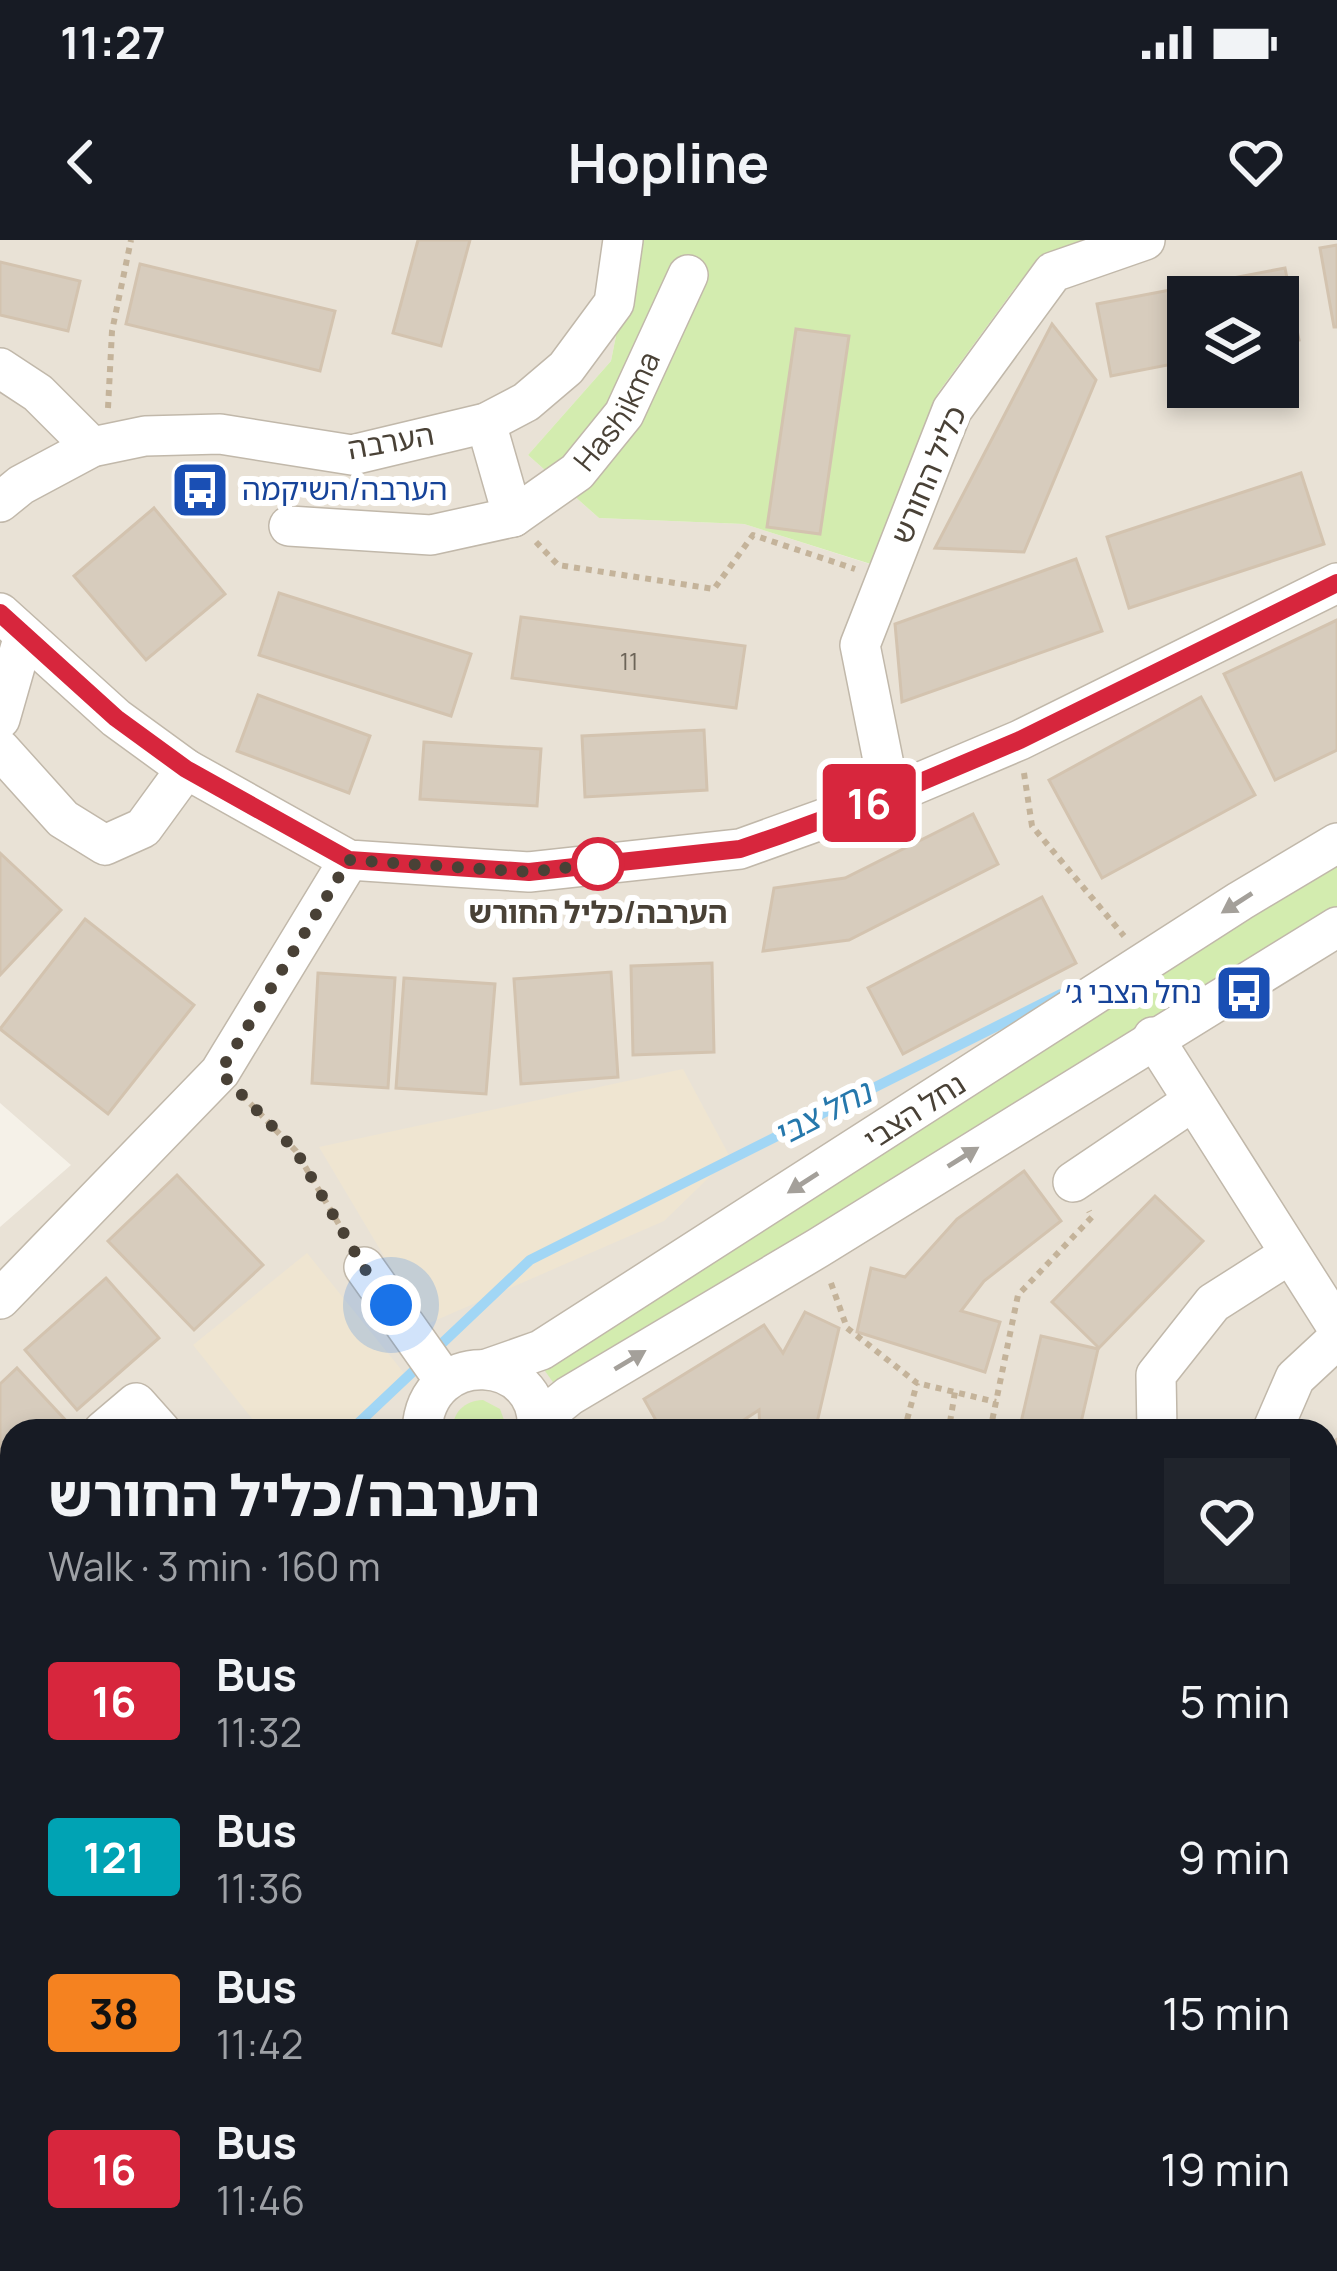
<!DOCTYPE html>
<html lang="en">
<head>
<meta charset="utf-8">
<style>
	:root { --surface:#171b24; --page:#20242c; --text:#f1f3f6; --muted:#9ea1a6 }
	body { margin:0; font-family:Manrope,"Noto Sans Hebrew",sans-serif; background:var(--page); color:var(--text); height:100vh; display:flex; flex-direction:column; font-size:45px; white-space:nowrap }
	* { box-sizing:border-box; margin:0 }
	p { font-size:39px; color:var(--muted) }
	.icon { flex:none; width:66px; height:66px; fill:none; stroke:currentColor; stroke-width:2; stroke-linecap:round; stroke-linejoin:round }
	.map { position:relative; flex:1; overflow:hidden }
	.panel { position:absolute; left:0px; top:1179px; width:1338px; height:852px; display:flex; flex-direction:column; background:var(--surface); border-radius:36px 36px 0 0; box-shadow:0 6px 18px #0003 }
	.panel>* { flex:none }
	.badge { padding:0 24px; border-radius:9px; font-size:42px; line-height:78px }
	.fabs { position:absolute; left:1167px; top:36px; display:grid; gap:24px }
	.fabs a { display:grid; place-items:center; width:132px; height:132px; border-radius:0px; background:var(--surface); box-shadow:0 6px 18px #0003; font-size:60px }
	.you { position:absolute; width:60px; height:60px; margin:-30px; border:9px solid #fff; border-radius:50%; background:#1a73e8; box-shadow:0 0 0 18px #1a73e833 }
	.map>.badge { position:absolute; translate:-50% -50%; box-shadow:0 0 0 6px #fff }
	.round { display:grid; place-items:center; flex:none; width:126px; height:126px; border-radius:0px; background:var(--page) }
	.head { display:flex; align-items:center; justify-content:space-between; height:204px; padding:0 48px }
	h1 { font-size:57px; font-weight:700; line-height:90px }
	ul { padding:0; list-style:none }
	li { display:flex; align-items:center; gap:36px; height:156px; padding:0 48px }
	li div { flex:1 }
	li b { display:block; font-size:45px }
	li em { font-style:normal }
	li .badge { min-width:132px; font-weight:700; text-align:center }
	.status { display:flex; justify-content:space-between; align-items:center; height:84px; padding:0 60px; background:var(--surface); direction:ltr }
	.status svg { height:33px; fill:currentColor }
	header { display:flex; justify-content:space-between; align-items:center; height:156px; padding:0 48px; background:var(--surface); font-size:54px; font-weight:700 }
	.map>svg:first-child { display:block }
</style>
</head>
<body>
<div class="status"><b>11:27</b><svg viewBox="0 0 49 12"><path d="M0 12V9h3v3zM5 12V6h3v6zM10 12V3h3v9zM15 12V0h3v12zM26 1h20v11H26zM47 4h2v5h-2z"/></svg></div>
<header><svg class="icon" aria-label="back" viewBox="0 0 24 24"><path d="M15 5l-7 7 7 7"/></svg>Hopline<svg class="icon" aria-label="heart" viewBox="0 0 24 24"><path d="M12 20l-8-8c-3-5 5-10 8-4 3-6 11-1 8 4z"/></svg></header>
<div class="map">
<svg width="1337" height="2031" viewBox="0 0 1337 2031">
	<rect width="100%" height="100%" fill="#f5f1e8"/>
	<path fill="#e9e2d6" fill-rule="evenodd" d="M 0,0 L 635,0 L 611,121 L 528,215 L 599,278 L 744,284 L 876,326 L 938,153 L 1015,48 L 1068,7 L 1090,0 L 1337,0 L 1337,1416 L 1326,1423 L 1326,1191 L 12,1191 L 12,2019 L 484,2019 L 465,2031 L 0,2031 L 0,987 L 71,925 L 0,863 ZM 1188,57 L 1278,57 L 1278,147 L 1188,147 Z"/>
	<g fill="#efe5d1">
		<path d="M 683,829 L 730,917 L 664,981 L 425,1085 L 319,907 Z"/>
		<path d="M 307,1013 L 408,1138 L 342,1191 L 262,1191 L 193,1105 Z"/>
	</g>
	<g fill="#d3ecaf">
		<path d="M 635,0 L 1089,0 L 1068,7 L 1015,48 L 938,153 L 877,326 L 744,284 L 599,278 L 528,215 L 611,121 Z"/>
		<path d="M 1337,608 L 1337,674 L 560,1152 L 535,1117 Z"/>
		<path d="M 483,1160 L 500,1169 L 508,1191 L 452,1191 C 453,1172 464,1161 483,1160 Z"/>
		<path d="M 1337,1425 L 1337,2031 L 471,2031 L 491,2019 L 1326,2019 L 1326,1434 Z"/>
	</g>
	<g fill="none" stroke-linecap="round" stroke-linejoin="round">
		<g stroke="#a1d6f5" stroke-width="10">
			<path d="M 435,1110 L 530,1020 L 1061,754"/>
			<path d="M 350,1191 L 422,1123"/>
		</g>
	</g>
	<g fill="#d7ccbd" stroke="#d3c3af" stroke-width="3">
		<path d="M 418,0 L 470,0 L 441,106 L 393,93 Z"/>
		<path d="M 1337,5 L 1337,87 L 1334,87 L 1320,8 Z"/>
		<path d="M 0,22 L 80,41 L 68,91 L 0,75 Z"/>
		<path d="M 140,24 L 335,71 L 320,131 L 126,84 Z"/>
		<path d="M 1285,28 L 1299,100 L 1278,104 L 1278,57 L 1188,57 L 1188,121 L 1111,136 L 1097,64 Z"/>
		<path d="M 1052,84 L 1096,140 L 1024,312 L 935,308 Z"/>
		<path d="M 796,89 L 849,96 L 820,294 L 767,287 Z"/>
		<path d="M 1301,233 L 1324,304 L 1129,368 L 1107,297 Z"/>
		<path d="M 154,268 L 225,354 L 146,420 L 74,336 Z"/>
		<path d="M 1076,319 L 1102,391 L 902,462 L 895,384 Z"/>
		<path d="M 279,353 L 471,414 L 451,476 L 259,415 Z"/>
		<path d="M 521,377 L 745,406 L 736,468 L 512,438 Z"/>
		<path d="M 1337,380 L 1337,510 L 1275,540 L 1224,434 Z"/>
		<path d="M 258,455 L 370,496 L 349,553 L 237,511 Z"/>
		<path d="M 1201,457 L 1255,555 L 1102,638 L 1049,540 Z"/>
		<path d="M 704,490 L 707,550 L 585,557 L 582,496 Z"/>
		<path d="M 424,502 L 541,509 L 537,566 L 420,559 Z"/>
		<path d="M 973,574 L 998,624 L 849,700 L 763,711 L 774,648 L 845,638 Z"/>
		<path d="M 0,613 L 61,670 L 0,735 Z"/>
		<path d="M 1042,657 L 1076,723 L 903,814 L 868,748 Z"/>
		<path d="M 85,679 L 194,765 L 108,874 L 0,789 Z"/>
		<path d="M 712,723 L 714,812 L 633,815 L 631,726 Z"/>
		<path d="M 611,732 L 618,837 L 521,844 L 514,739 Z"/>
		<path d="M 318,733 L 395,738 L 388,848 L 312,843 Z"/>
		<path d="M 404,738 L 495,744 L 486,854 L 396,848 Z"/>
		<path d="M 1024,931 L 1061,981 L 984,1041 L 961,1071 L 1000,1082 L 985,1132 L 857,1092 L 871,1028 L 905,1037 L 957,979 Z"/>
		<path d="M 177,935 L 263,1025 L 194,1090 L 108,1001 Z"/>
		<path d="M 1155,956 L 1203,1001 L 1099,1108 L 1052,1062 Z"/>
		<path d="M 106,1038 L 159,1098 L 77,1170 L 25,1110 Z"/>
		<path d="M 805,1072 L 839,1088 L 815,1191 L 760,1191 L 759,1170 L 727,1191 L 662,1191 L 644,1159 L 764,1085 L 783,1113 Z"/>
		<path d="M 1041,1096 L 1098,1109 L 1079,1191 L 1019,1191 Z"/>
		<path d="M 17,1128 L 71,1186 L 66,1191 L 12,1191 L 11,1243 L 0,1232 L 0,1144 Z"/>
		<path d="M 1337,1199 L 1337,1291 L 1326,1276 L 1326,1207 Z"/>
		<path d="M 4,1305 L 12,1315 L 12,1411 L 3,1419 L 0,1308 Z"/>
		<path d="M 12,1768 L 12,1809 L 0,1794 L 0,1777 Z"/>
		<path d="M 146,2019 L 299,2019 L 308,2028 L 134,2031 Z"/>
	</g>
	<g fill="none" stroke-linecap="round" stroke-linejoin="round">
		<g stroke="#c1b8aa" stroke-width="42">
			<g id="minor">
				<path d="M 0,128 L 38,153 L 92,207"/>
				<path d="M 486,183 L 513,277"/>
				<path d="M 0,262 L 21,245 L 92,207 L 145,196 L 220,194 L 352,215 L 486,183 L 526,162 L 566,128 L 614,63 L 623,0"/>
				<path id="s1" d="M 289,286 L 431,295 L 513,277 L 577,232 L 624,174 L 688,35"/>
				<path d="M 0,373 L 116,478 L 186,529 L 349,620 L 529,632 L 740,609 L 890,555 L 1020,500 L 1337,343"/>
				<path d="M 0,479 L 24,395"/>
				<path d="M 0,509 L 63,579 L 105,605 L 143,588 L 186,529"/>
				<path d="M 890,555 L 860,405 L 952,170 L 1053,32 L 1145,0"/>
				<path d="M 1153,797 L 1337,1087"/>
				<path d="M 1073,942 L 1193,861"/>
				<path d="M 364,1027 L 444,1140"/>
				<path d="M 0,1059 L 220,832 L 349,620"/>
				<path d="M 487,1129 L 541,1110 L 1240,661 L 1337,603"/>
				<path d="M 103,1191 L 136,1163 L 161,1191"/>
				<path d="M 422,1191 C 426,1105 544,1114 537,1191"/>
				<path d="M 539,1191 L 553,1169 L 569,1156 L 818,1008 L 1337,687"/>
				<path d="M 1157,1191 L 1156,1135 L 1213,1063 L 1290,1014"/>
				<path d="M 1272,1191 L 1295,1138 L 1337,1099"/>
				<path d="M 0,1279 L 12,1269"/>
				<path d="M 0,1506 L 12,1495"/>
				<path d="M 0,1579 L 12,1568"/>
				<path d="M 0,1695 L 12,1684"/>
				<path d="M 0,1833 L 12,1846"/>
			</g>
		</g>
		<g stroke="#c4b39a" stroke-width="6" stroke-dasharray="6 6" stroke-linecap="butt">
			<path d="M 108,168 L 112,91 L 131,0"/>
			<path d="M 536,302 L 558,325 L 714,349 L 753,295 L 855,329"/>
			<path d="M 1024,533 L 1032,586 L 1124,696"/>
			<path d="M 242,855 L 296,911 L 347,998"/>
			<path d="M 831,1043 L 847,1088 L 917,1143 L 996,1162"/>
			<path d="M 950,1182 L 955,1152"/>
			<path d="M 904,1191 L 917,1143"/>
			<path d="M 930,1191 L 944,1182 L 960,1191"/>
			<path d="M 990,1191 L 1018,1055 L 1092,977 L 1089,971"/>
			<path d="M 1326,1470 L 1337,1463"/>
			<path d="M 653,2031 L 676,2019"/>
		</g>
		<use href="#minor" stroke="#fff" stroke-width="39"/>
	</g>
	<defs><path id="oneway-solid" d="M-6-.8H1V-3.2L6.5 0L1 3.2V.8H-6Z" transform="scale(3)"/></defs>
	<g fill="#a4a09a">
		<use href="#oneway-solid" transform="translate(1237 663) rotate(147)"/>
		<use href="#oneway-solid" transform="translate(963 917) rotate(-32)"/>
		<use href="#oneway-solid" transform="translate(803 943) rotate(147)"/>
		<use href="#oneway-solid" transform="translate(630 1120) rotate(-31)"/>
	</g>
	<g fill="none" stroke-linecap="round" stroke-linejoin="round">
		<g stroke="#fff" stroke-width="27">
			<path id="line" d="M 0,373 L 116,478 L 186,529 L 349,620 L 529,632 L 740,609 L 778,596 L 890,555 L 1020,500 L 1337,343"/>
		</g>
		<use href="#line" stroke="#d7263d" stroke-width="18"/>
		<path stroke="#494136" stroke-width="12" stroke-dasharray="0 21.6" d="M 391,1065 L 364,1028 L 296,911 L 220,832 L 349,620 L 529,632 L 614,622 L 598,624"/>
	</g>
	<defs>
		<g id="bus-square" transform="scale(3)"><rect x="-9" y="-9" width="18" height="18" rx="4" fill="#1a4fb4" stroke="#fff"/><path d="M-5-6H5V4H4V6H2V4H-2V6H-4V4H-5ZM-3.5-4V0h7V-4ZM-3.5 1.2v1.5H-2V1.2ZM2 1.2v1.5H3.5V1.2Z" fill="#fff"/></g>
	</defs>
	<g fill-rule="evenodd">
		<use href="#bus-square" x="200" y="250"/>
		<use href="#bus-square" x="1244" y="753"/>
	</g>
	<circle fill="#fff" stroke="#d7263d" stroke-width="6" cx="598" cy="624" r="24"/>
	<g text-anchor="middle" stroke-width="12" stroke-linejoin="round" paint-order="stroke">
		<g font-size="24" fill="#6c6458">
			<text x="629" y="430">11</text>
		</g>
		<g font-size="30" fill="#494136" stroke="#fff">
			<text dy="10" stroke="none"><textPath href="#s1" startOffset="378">Hashikma</textPath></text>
			<text transform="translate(391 202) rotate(-10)" y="10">הערבה</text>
			<text transform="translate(929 235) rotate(-67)" y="10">כליל החורש</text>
			<text transform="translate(915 872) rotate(-33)" y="10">נחל הצבי</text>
		</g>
		<g font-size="30" fill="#164399" stroke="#fff" text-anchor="start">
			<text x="242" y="260">הערבה/השיקמה</text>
			<text x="1202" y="763" text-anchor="end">נחל הצבי ג׳</text>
		</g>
		<g font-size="30" font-weight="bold" fill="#494136" stroke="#fff">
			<text x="598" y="683">הערבה/כליל החורש</text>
		</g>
		<g font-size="33" font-style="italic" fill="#2678ac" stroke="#fff">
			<text transform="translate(822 873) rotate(-27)" y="12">נחל צבי</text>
		</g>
	</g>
</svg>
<div class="fabs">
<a><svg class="icon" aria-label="layers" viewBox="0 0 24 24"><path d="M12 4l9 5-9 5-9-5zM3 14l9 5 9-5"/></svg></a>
</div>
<div class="you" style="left:391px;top:1065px"></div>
<b class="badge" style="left:869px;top:563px;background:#d7263d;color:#fff">16</b>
<section class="panel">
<div class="head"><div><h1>הערבה/כליל החורש</h1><p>Walk · 3 min · 160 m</p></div><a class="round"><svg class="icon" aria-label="heart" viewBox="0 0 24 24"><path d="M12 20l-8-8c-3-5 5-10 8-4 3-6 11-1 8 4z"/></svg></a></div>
<ul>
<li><span class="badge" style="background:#d7263d;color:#fff">16</span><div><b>Bus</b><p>11:32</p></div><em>5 min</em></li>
<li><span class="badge" style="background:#00a3b4;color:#fff">121</span><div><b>Bus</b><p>11:36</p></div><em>9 min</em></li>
<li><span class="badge" style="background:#f58220;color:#111">38</span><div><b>Bus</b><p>11:42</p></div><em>15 min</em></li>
<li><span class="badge" style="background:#d7263d;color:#fff">16</span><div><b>Bus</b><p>11:46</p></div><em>19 min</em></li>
</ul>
</section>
</div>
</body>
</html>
